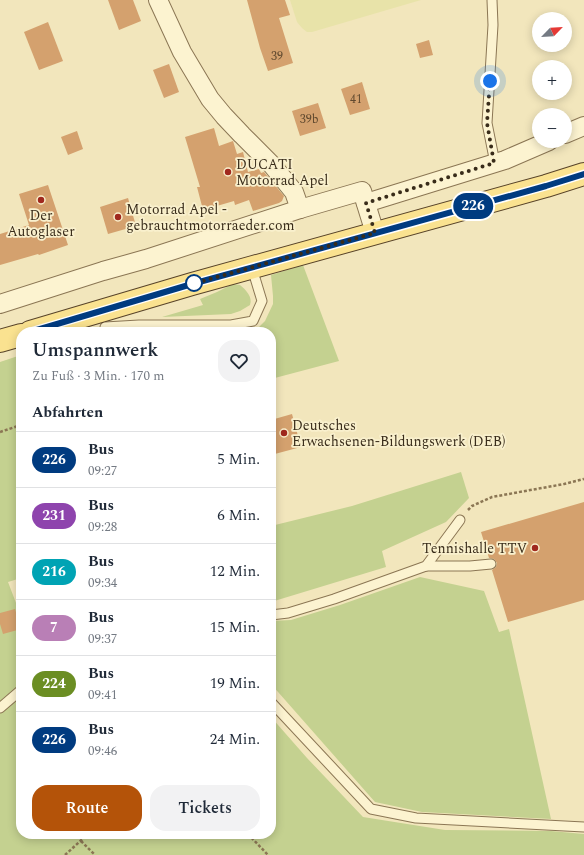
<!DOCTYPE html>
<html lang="de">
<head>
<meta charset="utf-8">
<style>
	:root { --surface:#fff; --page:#f2f2f3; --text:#1f2937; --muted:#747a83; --line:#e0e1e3; --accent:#b45309 }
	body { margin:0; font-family:Spectral,serif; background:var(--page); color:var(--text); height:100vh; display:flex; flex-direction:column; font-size:15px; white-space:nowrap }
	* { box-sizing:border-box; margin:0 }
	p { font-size:13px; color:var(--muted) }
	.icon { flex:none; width:22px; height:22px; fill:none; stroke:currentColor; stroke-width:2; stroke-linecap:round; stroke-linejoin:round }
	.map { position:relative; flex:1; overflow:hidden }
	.drawer { position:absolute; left:16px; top:327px; width:260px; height:512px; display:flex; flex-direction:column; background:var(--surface); border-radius:16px; box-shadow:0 2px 10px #0003 }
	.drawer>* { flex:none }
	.badge { padding:0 8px; border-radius:13px; font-size:14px; line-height:26px }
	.needle { width:26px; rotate:65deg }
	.fabs { position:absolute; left:532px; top:12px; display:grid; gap:8px }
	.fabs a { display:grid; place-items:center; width:40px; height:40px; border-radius:50%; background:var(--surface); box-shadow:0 2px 10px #0003; font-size:20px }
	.you { position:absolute; width:20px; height:20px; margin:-10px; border:3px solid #fff; border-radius:50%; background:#1a73e8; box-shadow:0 0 0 6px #1a73e833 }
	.map>.badge { position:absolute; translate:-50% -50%; box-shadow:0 0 0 2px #fff }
	h2 { padding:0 16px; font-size:15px; line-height:36px }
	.round { display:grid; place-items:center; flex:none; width:42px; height:42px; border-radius:16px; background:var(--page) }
	.headline { display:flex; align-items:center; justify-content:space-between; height:68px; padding:0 16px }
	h1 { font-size:19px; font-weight:600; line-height:30px }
	.primary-button { display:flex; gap:8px; margin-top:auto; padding:8px 16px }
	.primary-button a { flex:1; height:46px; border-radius:16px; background:var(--accent); color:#fff; font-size:16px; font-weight:600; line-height:46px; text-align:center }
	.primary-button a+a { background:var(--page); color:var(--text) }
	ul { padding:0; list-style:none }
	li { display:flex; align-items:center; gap:12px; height:56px; padding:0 16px; border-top:1px solid var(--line) }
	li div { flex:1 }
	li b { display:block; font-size:15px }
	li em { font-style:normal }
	li .badge { min-width:44px; font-weight:700; text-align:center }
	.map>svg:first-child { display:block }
</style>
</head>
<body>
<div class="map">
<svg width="584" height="855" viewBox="0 0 584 855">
	<rect width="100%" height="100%" fill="#f2e6bc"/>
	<path fill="#e8e3a9" d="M 290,0 L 421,0 L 312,32 L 307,32 L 302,28 L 297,22 Z"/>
	<g fill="#c4d190">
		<path d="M 303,265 L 339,361 L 271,379 L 271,332 L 250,332 L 257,329 L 265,321 L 273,304 L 273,296 L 271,275 Z"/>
		<path d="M 233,284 L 240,285 C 246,290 253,297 250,305 L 240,311 L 231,314 L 162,317 L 203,305 L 200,299 L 217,292 Z"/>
		<path d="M 21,355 L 21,578 L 8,582 L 21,616 L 21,834 L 271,834 L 271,717 L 307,758 L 363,817 L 445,830 L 551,831 L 584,834 L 584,855 L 0,855 L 0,362 Z"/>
		<path d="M 461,472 L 469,498 L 446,522 L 382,551 L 386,567 L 271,602 L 271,526 L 352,506 Z"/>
		<path d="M 420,577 L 484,591 L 499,632 L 509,629 L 551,819 L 422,812 L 375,802 L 271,684 L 271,621 L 291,620 L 340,605 Z"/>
	</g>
	<g fill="#d4a16e">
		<path d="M 108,0 L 133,0 L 141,21 L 119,30 Z"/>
		<path d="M 247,0 L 285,0 L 290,15 L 279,18 L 293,63 L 268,71 L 260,48 Z"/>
		<path d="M 48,22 L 63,61 L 39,70 L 24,32 Z"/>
		<path d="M 429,40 L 433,55 L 420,58 L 416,44 Z"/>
		<path d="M 169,64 L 179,92 L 164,98 L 153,70 Z"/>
		<path d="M 362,82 L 370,109 L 350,115 L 341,89 Z"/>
		<path d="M 318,103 L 326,128 L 300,136 L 292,111 Z"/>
		<path d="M 214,128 L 219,146 L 233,141 L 237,154 L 243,152 L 248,172 L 259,169 L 261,173 L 264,172 L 284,196 L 282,201 L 279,203 L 253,211 L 249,200 L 235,205 L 234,201 L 203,210 L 197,187 L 200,187 L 185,137 Z"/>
		<path d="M 77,131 L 83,149 L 68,155 L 61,137 Z"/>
		<path d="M 48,185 L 68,245 L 39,255 L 38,254 L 0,265 L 0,234 L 29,225 L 19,194 Z"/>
		<path d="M 128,198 L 136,226 L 108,234 L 100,207 Z"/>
		<path d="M 292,414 L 301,447 L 271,455 L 271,420 Z"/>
		<path d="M 584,502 L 584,600 L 508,622 L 492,570 L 496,567 L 497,563 L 494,559 L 489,558 L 481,532 Z"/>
		<path d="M 15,609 L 21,629 L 3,634 L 0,624 L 0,613 Z"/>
	</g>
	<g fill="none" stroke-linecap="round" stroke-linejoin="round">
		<g stroke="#8b7654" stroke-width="11">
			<g id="lane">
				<path d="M 492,0 L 493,25 L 487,123 L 495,163"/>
				<path d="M 105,327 L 139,325 L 231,325 L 253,321 L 262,301 L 252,268"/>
				<path d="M 426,566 L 470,566 L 491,564"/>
				<path d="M 271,615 L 288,613 L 334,599 L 426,566 L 460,520"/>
				<path d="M 271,702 L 371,809 L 416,818 L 584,827"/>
				<path d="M 0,708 L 21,690"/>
			</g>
		</g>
		<g stroke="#8b7654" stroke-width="20">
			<g id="street">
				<path d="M 158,0 L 182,52 L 210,99 L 224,116 L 242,135 L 272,165 L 294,192 L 300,209"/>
				<path d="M 565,134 L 584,126"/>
				<path d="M 366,203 L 505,160 L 549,141"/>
				<path d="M 0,304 L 103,271 L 146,259 L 300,209 L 362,191 L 375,233"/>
			</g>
		</g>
		<g stroke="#584329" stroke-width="24">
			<g id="primary">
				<path d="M 30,332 L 192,284 L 546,186 L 584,174"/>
				<path d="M 0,341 L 21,335"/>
			</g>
		</g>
		<g stroke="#8b7654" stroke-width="2.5" stroke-dasharray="3 2" stroke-linecap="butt">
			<path d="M 0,432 L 21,425"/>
			<path d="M 468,510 L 472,506 L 492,497 L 564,484 L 584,479"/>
			<path d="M 248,834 L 268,855"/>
			<path d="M 81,841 L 95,855"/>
			<path d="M 65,855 L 88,834"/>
		</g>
		<use href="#lane" stroke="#fcf3d0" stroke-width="9"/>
		<use href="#street" stroke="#fcf3d0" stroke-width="18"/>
		<use href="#primary" stroke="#fae290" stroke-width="22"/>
	</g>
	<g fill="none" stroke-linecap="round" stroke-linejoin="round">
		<g stroke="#fff" stroke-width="9">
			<path id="line" d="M 30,332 L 192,284 L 546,186 L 584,174"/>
		</g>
		<use href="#line" stroke="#003b80" stroke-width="6"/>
		<path stroke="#392c1a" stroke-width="4" stroke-dasharray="0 7.2" d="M 194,283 L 192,284 L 375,233 L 366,203 L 494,163 L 487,123 L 490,81"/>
	</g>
	<g fill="#a0281e" stroke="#f9f0cd" stroke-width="1.5">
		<circle cx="228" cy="172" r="4"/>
		<circle cx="41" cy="200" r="4"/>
		<circle cx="118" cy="217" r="4"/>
		<circle cx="284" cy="433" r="4"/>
		<circle cx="535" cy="548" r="4"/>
	</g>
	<circle fill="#fff" stroke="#003b80" stroke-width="2" cx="194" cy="283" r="8"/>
	<g text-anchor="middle" stroke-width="3.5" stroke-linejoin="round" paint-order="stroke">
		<g font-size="12" fill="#60492f">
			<text x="277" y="60">39</text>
			<text x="356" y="103">41</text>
			<text x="309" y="123">39b</text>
		</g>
		<g font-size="14" fill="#392c1a" stroke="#f9f0cd" text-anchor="start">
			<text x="236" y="169">DUCATI<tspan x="236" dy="16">Motorrad Apel</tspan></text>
			<text x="126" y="214">Motorrad Apel -<tspan x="126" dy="16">gebrauchtmotorraeder.com</tspan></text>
			<text x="41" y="220" text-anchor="middle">Der<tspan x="41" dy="16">Autoglaser</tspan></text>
			<text x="292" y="430">Deutsches<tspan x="292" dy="16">Erwachsenen-Bildungswerk (DEB)</tspan></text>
			<text x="527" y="553" text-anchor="end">Tennishalle TTV</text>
		</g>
	</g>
</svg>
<div class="fabs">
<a><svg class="needle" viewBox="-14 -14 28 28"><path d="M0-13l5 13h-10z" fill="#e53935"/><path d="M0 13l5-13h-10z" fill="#747a83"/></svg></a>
<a>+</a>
<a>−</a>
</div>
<div class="you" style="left:490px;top:81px"></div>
<b class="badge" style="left:473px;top:206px;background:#003b80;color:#fff">226</b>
<section class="drawer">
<div class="headline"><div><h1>Umspannwerk</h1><p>Zu Fuß · 3 Min. · 170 m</p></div><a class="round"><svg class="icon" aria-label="heart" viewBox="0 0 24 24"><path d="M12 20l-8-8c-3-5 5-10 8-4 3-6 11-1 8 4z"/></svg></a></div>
<h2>Abfahrten</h2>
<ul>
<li><span class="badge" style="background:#003b80;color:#fff">226</span><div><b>Bus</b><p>09:27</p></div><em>5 Min.</em></li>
<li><span class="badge" style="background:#8e44ad;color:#fff">231</span><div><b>Bus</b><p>09:28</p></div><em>6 Min.</em></li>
<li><span class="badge" style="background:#00a3b4;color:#fff">216</span><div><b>Bus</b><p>09:34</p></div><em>12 Min.</em></li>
<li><span class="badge" style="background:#b97fb6;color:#fff">7</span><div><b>Bus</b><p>09:37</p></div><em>15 Min.</em></li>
<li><span class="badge" style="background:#6b8e23;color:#fff">224</span><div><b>Bus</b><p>09:41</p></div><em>19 Min.</em></li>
<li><span class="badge" style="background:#003b80;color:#fff">226</span><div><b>Bus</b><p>09:46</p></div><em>24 Min.</em></li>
</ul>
<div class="primary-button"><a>Route</a><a>Tickets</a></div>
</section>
</div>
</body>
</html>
